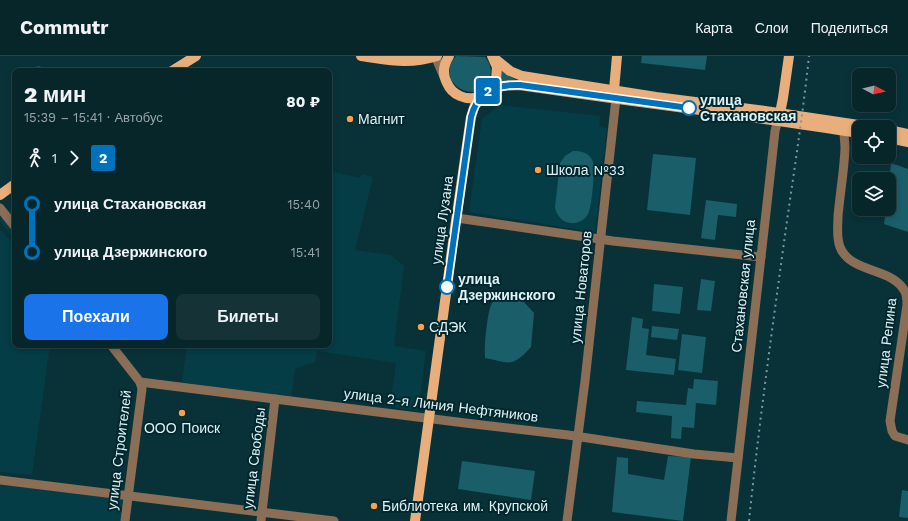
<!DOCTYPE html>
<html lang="ru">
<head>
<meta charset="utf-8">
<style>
	:root { --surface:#07262a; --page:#153236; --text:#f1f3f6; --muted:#98a5a8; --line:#284347; --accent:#1a73e8 }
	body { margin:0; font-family:"Work Sans",sans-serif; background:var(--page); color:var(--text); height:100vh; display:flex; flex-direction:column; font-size:15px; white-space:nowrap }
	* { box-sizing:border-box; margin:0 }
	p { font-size:13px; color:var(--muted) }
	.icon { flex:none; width:22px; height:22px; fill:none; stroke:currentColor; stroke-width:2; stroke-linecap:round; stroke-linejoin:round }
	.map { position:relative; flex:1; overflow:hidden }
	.panel { position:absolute; left:12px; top:12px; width:320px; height:280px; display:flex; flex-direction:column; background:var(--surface); border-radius:8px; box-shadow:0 2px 6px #0003,0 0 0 1px var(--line) }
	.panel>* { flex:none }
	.badge { padding:0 8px; border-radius:3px; font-size:14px; line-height:26px }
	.needle { width:26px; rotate:97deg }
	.controls { position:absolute; left:852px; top:12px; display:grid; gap:8px }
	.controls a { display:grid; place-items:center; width:44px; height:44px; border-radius:8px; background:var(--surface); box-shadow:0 2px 6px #0003,0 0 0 1px var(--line); font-size:20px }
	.map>.badge { position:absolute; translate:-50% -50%; box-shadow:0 0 0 2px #fff }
	.legs { display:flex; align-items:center; gap:6px; height:44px; padding:0 12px; font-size:13px }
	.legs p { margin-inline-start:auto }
	.headline { display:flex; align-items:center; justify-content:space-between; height:68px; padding:0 12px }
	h1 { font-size:22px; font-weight:800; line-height:30px }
	.button { display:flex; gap:8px; margin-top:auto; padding:8px 12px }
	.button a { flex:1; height:46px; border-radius:8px; background:var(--accent); color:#fff; font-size:16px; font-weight:800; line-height:46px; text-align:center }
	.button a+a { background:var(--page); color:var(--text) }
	ul { padding:0 12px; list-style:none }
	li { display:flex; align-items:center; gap:14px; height:48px; font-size:15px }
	li i { display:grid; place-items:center; width:6px; height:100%; margin:0 5px; background:currentColor }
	li i::after { content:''; width:10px; height:10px; margin:-5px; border:3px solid; border-radius:50%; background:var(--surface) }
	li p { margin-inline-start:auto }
	li:first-child i { background:linear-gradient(#0000 50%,currentColor 0) }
	li:last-child i { background:linear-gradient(currentColor 50%,#0000 0) }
	header { display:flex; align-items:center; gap:24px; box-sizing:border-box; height:56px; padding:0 20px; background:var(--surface); border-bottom:1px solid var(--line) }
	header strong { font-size:19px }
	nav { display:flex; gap:22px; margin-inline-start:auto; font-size:14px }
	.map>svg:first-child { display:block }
</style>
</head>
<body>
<header>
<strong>Commutr</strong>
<nav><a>Карта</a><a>Слои</a><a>Поделиться</a></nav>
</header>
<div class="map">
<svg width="908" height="465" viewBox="0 0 908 465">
	<rect width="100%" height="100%" fill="#093238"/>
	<g fill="#043d45">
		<path d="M 499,49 L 600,60 L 599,69 L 601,71 L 607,72 L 595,176 L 469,156 L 482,63 Z"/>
		<path d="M 329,115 L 360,122 L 362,118 L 373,121 L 355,194 L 391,199 L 404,210 L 394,290 L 426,295 L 418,355 L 390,350 L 396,307 L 317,295 L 315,306 L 295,313 L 291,342 L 182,326 L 187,289 L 329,289 Z"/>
		<path d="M 15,150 L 15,184 L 0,165 L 0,161 Z"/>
		<path d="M 0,175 L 2,175 L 15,191 L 15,289 L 50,289 L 32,419 L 0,416 Z"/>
		<path d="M 0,420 L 132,437 L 128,465 L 0,465 Z"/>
	</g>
	<g fill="#195e68">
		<path d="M 456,0 L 485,1 C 490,7 492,14 490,21 C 480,53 432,27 456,0 Z"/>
		<path d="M 642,0 L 707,0 L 705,14 L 641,7 Z"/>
		<path d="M 40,10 L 45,15 L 28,15 L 29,12 Z"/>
		<path d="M 500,14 L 516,24 L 497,28 Z"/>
		<path d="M 573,95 C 584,94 593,99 594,111 C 594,121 592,150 588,158 C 584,166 574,169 566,166 C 560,163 556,158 555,151 L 560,107 L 565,100 Z"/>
		<path d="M 653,98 L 696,102 L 690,159 L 647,154 Z"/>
		<path d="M 891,107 L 908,113 L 908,176 L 884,168 L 886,153 L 889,153 L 889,125 Z"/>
		<path d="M 706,144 L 737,148 L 736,161 L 718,159 L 715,184 L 701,182 Z"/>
		<path d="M 701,223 L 715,225 L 711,255 L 697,254 Z"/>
		<path d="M 654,228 L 683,231 L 680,258 L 652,255 Z"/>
		<path d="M 497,243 L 523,245 L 534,257 L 531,291 C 512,312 510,307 485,302 C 484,291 487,256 492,247 C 493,246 496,244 497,243 Z"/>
		<path d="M 632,261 L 643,263 L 642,272 L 649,273 L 646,299 L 676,303 L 674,319 L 626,314 Z"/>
		<path d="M 652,270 L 679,273 L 677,284 L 651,281 Z"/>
		<path d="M 682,278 L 706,281 L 702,317 L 678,314 Z"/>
		<path d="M 694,323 L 718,325 L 716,349 L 696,347 L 694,372 L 682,371 L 681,383 L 671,382 L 672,360 L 636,356 L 637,345 L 686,349 L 688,332 L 693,333 Z"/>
		<path d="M 668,400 L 691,401 L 683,465 L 612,456 L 617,401 L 628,402 L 628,418 L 664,424 Z"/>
		<path d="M 462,405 L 535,415 L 531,444 L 458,433 Z"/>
		<path d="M 902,434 L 908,435 L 908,462 L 899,461 Z"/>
	</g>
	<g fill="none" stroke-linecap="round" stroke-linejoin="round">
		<g stroke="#8a6e56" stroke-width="9">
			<path d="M 435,0 L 444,21"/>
			<path d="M 844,75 C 844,81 845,87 845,93 C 844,115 840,138 838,160 C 838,170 836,181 840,191 C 850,217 892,212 904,234 C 907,238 907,244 907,249 L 890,365 L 892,375 L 895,380 L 908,384"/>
			<path d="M 0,152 L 15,171"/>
			<path d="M 457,162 L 613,185 L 761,201"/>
			<path d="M 111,289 L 140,326 L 142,333 L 125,465"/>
			<path d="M 140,326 L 465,367 L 568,379 L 694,398 L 738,402"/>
			<path d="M 0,424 L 334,465"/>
			<path d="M 261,465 L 275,343"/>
			<path d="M 567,465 L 585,325 L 616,42"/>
			<path d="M 731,465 L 768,139 L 775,75 L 779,59"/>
		</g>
		<g stroke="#e8ae7c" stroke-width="10">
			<path d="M 361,0 C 390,4 408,9 437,0"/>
			<path d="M 449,0 C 444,8 442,18 447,27 C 452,39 466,45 479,41 C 485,39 489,34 495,32 C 504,29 511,29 520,29 C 633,46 746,59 859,77"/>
			<path d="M 494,2 L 510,15 L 522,20 L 656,41 L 765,55 L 872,71"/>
			<path d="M 172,15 L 196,0"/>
			<path d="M 616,40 L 614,34 L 617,0"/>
			<path d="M 780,57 L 783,42 L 789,0"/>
			<path d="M 889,74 L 908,78"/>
			<path d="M 889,82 L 908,86"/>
			<path d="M 0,139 L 15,128"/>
			<path d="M 415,465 L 455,172 L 471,61 L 475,49 L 492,31 L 496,24 L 497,11 L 492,0"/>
		</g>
		<path stroke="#7a989d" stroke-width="2" stroke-dasharray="2 4" stroke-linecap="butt" d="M 749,465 C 758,377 770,289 782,201 C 791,134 802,67 809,0"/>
	</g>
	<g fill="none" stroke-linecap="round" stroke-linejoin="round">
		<g stroke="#fff" stroke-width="9">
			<path id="line-1" d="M 447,231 L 471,61 C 477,36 496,28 520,29 L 689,52"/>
		</g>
		<use href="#line-1" stroke="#0072bc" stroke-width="6"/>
	</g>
	<g fill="#fff" stroke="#0072bc" stroke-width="2">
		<circle cx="689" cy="52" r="7"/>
		<circle cx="447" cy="231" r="7"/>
	</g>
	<g fill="#f8a04b" stroke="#00282e" stroke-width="1.5">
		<circle cx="350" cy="63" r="4"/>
		<circle cx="538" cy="114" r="4"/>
		<circle cx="421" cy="271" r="4"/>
		<circle cx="182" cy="357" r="4"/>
		<circle cx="374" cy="450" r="4"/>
	</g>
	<g text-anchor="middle" stroke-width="4" stroke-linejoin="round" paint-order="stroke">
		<g font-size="14" font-weight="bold" fill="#def2f6" stroke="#00282e" text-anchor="start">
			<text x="700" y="49">улица<tspan x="700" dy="16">Стахановская</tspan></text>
			<text x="458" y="228">улица<tspan x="458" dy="16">Дзержинского</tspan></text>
		</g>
		<g font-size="14" fill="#def2f6" stroke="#00282e" text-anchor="start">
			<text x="358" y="68">Магнит</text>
			<text x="546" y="119">Школа №33</text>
			<text x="429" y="276">СДЭК</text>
			<text x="182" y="377" text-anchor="middle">ООО Поиск</text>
			<text x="382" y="455">Библиотека им. Крупской</text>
		</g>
		<g font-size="14" fill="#def2f6" stroke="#00282e">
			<text transform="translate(442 164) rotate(-82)" y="5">улица Лузана</text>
			<text transform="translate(743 230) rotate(-84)" y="5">Стахановская улица</text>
			<text transform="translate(581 231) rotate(-84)" y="5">улица Новаторов</text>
			<text transform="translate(886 287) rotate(-83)" y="5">улица Репина</text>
			<text transform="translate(441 349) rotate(7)" y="5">улица 2-я Линия Нефтяников</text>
			<text transform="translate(119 394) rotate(-83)" y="5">улица Строителей</text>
			<text transform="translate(254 402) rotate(-83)" y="5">улица Свободы</text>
		</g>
	</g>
</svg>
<div class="controls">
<a><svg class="needle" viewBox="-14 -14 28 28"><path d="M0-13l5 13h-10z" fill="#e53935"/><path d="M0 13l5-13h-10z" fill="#98a5a8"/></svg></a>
<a><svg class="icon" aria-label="locate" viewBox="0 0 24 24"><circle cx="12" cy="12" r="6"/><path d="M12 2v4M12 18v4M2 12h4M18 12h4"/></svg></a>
<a><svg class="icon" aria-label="layers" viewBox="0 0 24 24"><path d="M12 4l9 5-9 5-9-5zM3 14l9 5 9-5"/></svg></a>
</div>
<b class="badge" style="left:488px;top:35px;background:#0072bc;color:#fff">2</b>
<section class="panel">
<div class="headline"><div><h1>2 мин</h1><p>15:39 – 15:41 · Автобус</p></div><b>80 ₽</b></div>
<div class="legs"><svg class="icon" aria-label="walk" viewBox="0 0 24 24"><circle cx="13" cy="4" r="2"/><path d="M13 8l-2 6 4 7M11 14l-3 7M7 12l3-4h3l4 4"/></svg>1<svg class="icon" aria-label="forward" viewBox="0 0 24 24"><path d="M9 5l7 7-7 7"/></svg><b class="badge" style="background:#0072bc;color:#fff">2</b></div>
<ul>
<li><i style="color:#0072bc"></i><b>улица Стахановская</b><p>15:40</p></li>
<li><i style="color:#0072bc"></i><b>улица Дзержинского</b><p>15:41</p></li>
</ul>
<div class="button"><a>Поехали</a><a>Билеты</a></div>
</section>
</div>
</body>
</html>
